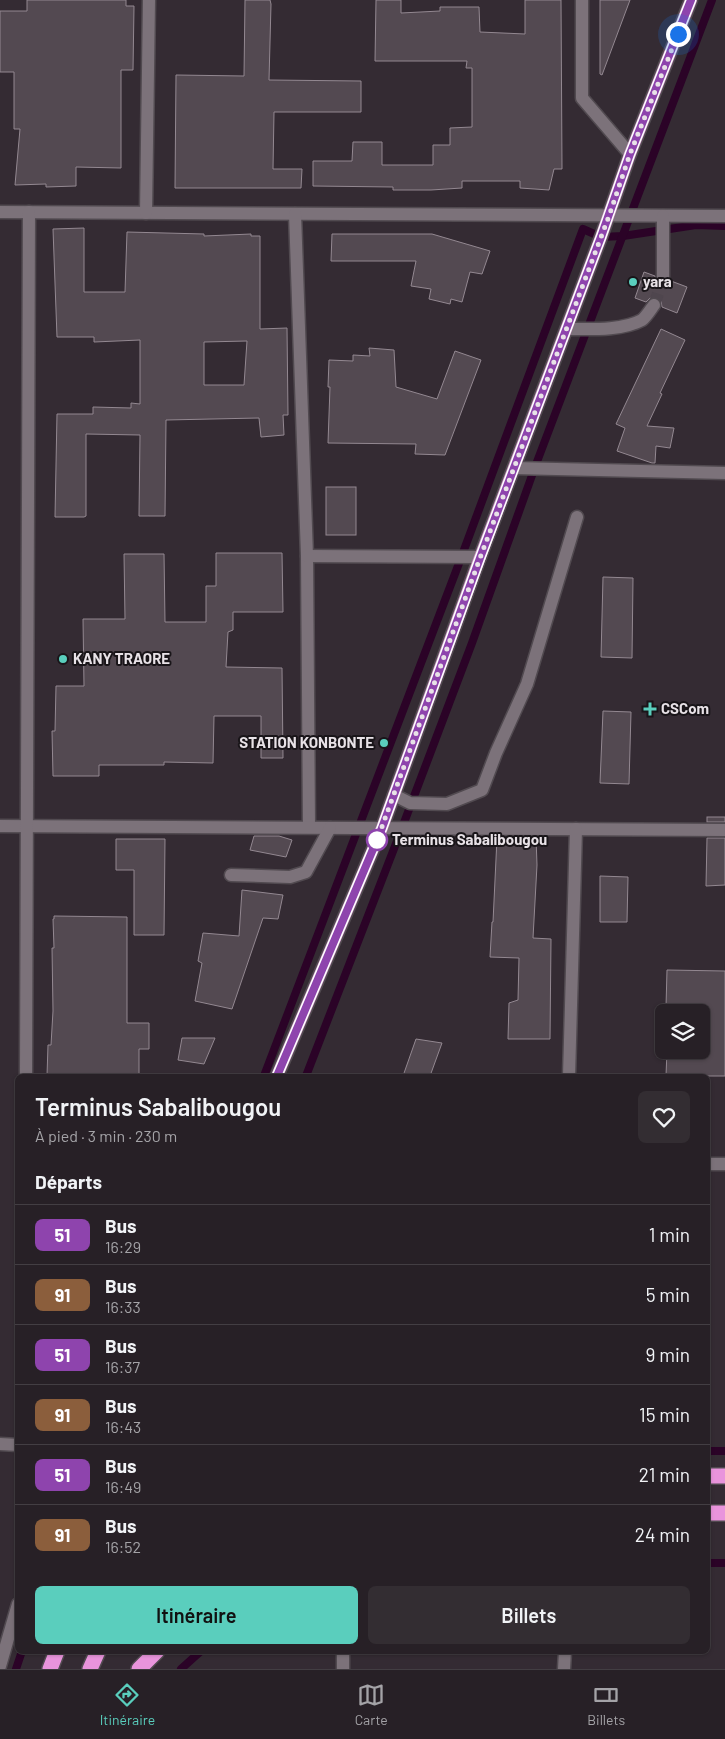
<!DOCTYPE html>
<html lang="fr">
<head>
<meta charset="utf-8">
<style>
	:root { --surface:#272026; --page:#332d32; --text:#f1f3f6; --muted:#a4a3a7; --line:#433e43; --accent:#5acebd }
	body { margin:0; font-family:Barlow,sans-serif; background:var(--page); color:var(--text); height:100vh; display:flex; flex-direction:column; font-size:19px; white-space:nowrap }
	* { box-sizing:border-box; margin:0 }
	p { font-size:16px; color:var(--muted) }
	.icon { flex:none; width:28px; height:28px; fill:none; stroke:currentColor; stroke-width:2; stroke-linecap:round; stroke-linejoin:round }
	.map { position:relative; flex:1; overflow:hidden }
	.details { position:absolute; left:15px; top:1074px; width:695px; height:580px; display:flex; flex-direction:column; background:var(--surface); border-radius:8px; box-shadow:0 1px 4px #0004,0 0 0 1px var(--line) }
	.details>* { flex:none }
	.badge { padding:0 10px; border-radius:8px; font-size:18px; line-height:32px }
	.controls { position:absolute; left:655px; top:1004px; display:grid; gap:10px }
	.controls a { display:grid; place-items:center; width:55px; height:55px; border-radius:8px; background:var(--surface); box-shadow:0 1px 4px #0004,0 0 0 1px var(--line); font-size:25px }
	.you { position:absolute; width:25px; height:25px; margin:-12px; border:4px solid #fff; border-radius:50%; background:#1a73e8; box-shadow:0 0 0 8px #1a73e833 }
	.map>.badge { position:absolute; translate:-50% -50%; box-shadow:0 0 0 2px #fff }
	h2 { padding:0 20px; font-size:19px; line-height:45px }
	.round { display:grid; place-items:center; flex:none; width:52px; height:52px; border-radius:8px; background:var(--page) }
	.overview { display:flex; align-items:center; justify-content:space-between; height:85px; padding:0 20px }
	h1 { font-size:24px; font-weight:600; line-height:38px }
	.cta { display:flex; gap:10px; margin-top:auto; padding:10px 20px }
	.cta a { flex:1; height:58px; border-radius:8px; background:var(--accent); color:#111; font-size:20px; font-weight:600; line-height:58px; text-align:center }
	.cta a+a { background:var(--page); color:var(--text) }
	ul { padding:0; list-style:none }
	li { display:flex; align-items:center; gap:15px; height:60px; padding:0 20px; border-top:1px solid var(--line) }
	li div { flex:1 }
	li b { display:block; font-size:19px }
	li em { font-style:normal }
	li .badge { min-width:55px; font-weight:700; text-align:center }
	.menu { display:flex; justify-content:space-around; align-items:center; height:70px; border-top:1px solid var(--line); background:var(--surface); font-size:14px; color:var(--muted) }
	.menu a { display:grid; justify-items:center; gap:2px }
	.menu .on { color:var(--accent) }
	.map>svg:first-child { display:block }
</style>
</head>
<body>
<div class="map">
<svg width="725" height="1669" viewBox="0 0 725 1669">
	<rect width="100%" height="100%" fill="#342b33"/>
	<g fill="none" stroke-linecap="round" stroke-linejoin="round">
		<g stroke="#2b0327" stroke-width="8">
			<path d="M 264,1076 L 461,558 L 583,229 L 601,237 L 623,236 L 696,225 L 725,226"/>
			<path d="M 306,1076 L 402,828 L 472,643 L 535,467 L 712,0"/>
			<path d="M 708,1451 L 725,1451"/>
			<path d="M 708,1563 L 725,1563"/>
			<path d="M 16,1669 L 22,1651"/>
			<path d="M 181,1669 L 201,1651"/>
		</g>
	</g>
	<g fill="#534951" stroke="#938891" fill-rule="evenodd">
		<path d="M 27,0 L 126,0 L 126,6 L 134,6 L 133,70 L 121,70 L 121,168 L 76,167 L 76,186 L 46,187 L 46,184 L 15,185 L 20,129 L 14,129 L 14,72 L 0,72 L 0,11 L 27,11 Z"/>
		<path d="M 245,0 L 270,0 L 271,4 L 269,80 L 361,81 L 361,112 L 274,112 L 273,169 L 302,169 L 301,188 L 175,188 L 176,75 L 244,76 Z"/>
		<path d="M 376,0 L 401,0 L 401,13 L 440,11 L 440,7 L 479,7 L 480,32 L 525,34 L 525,0 L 561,0 L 562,169 L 554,169 L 549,190 L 520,188 L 520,181 L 462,181 L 462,188 L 431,190 L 393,190 L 393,187 L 313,186 L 313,161 L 352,161 L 353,142 L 382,142 L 382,165 L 433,165 L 433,145 L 450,145 L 450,128 L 472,127 L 472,68 L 466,68 L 467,61 L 375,61 Z"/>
		<path d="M 600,0 L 630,0 L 602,75 L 600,74 Z"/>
		<path d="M 84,228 L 84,292 L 125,292 L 127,232 L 204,234 L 204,236 L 251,234 L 251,236 L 260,236 L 260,329 L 287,328 L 288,415 L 283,415 L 284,435 L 261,437 L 259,418 L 166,420 L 165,516 L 139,516 L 140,435 L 86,434 L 86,516 L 84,517 L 55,517 L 57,414 L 93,414 L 93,407 L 131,408 L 131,403 L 140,404 L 140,340 L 94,342 L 94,337 L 57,337 L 53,229 ZM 247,341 L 244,385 L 204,385 L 204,342 Z"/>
		<path d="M 332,234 L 432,234 L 490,251 L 482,274 L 470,272 L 462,302 L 451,299 L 450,304 L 429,299 L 431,289 L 411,286 L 416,261 L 331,261 Z"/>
		<path d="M 644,272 L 655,276 L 656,283 L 659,286 L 667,286 L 671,281 L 687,287 L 677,313 L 662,307 L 661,301 L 655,297 L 650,298 L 646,302 L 635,298 Z"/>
		<path d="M 661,329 L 685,340 L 660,393 L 662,394 L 647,426 L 674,428 L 670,448 L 656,446 L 655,463 L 652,463 L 617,451 L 625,428 L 616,424 Z"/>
		<path d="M 369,348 L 394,350 L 396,387 L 437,399 L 455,351 L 481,360 L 445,455 L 415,454 L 416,444 L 328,443 L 330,387 L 328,387 L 329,360 L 353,361 L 353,355 L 370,356 Z"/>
		<rect x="326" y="487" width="30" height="48"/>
		<path d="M 216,553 L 282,553 L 283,612 L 233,612 L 233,630 L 228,632 L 226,667 L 282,668 L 283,758 L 261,758 L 261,716 L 214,716 L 213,763 L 164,762 L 164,765 L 99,765 L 99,776 L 53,776 L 52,731 L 55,731 L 56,686 L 84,686 L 83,619 L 125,619 L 124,554 L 164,554 L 165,622 L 206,622 L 206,586 L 216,586 Z"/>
		<path d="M 603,577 L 633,578 L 632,658 L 601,657 Z"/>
		<path d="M 603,711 L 631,712 L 629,784 L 600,783 Z"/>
		<rect x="707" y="817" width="18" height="5"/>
		<path d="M 254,836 L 279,836 L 292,840 L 286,857 L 250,850 Z"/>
		<path d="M 536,837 L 537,865 L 533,938 L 551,939 L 550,1039 L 508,1039 L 509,1003 L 518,1000 L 519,958 L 490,957 L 492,922 L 493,922 L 497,838 Z"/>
		<path d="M 707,838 L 725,838 L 725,885 L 706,886 Z"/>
		<path d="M 116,839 L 165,839 L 164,935 L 134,935 L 134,870 L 116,870 Z"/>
		<path d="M 600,876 L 628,877 L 627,922 L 600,922 Z"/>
		<path d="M 242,890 L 283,895 L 278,919 L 263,918 L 232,1009 L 195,1001 L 202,963 L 198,961 L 203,933 L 239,936 Z"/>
		<path d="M 54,916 L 127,917 L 127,1023 L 149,1023 L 149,1049 L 139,1049 L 139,1076 L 47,1076 L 48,1045 L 51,1045 L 53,1011 L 52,948 L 54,948 L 53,919 L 54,919 Z"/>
		<path d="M 667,970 L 725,971 L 725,1076 L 666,1076 L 667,1050 L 701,1050 L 701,1012 L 668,1012 L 668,1007 L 666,1007 Z"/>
		<path d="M 182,1038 L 215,1038 L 204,1064 L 178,1060 Z"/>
		<path d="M 416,1039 L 442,1043 L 430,1076 L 403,1076 Z"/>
	</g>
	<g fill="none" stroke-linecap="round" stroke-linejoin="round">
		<path stroke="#4f464e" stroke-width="12" stroke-dasharray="12 6" stroke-linecap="butt" d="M 654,305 L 663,279"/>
		<g stroke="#514a50" stroke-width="15">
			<g id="minor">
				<path d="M 582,0 L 582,98 L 630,154"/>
				<path d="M 0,212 L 725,216"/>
				<path d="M 146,213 L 149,0"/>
				<path d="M 295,214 L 307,556 L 309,827"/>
				<path d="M 663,216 L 663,279"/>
				<path d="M 567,329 C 589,329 622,331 642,320 C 646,317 651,309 654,305"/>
				<path d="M 514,468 L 725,473"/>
				<path d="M 307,556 L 480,557"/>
				<path d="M 394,795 L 410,803 L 447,804 L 482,790 L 496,753 L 527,684 L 577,517"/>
				<path d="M 0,826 L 725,830"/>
				<path d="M 231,875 L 290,877 L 306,872 L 330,828"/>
				<path d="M 26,1076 L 29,212"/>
				<path d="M 569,1076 L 576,829"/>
				<path d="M 708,1164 L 725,1164"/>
				<path d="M 0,1444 L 18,1445"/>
				<path d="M 0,1666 L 18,1604"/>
				<path d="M 343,1669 L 343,1651"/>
				<path d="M 564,1669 L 565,1651"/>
			</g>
		</g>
		<g stroke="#514a50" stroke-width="15">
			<path id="major" d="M 277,1076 L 382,828 L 480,557 L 601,237 L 630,154 L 691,0"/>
		</g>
		<g stroke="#514a50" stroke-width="18">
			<g id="highway">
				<path d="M 708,1476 L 725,1476"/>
				<path d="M 708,1513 L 725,1513"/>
				<path d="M 50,1669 L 57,1651"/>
				<path d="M 90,1669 L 98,1651"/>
				<path d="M 139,1669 L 157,1651"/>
			</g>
		</g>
		<use href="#minor" stroke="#7c727a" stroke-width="12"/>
		<use href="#major" stroke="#bd86b5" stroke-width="12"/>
		<use href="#highway" stroke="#e994dc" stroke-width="15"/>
	</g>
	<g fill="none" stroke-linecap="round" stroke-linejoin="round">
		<g stroke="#fff" stroke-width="11">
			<path id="line" d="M 277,1076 L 382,828 L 480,558 L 601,237 L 630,154 L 691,0"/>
		</g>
		<use href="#line" stroke="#8e44ad" stroke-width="8"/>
		<path stroke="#e8e2e7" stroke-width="5" stroke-dasharray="0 9" d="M 377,840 L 375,846 L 480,558 L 609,216 L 630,154 L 678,34"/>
	</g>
	<g fill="#5acebd" stroke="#191519" stroke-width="2">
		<circle cx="633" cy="282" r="5"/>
		<circle cx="63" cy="659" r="5"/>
		<path d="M647.5 701.5h5v5h5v5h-5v5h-5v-5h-5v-5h5z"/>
		<circle cx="384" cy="743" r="5"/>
	</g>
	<circle fill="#fff" stroke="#8e44ad" stroke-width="2.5" cx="377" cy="840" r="10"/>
	<g text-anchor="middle" stroke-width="4" stroke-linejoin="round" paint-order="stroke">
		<g font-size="15" font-weight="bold" fill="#e8e2e7" stroke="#191519" text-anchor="start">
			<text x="643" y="287">yara</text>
			<text x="73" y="664">KANY TRAORE</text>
			<text x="661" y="714">CSCom</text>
			<text x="374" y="748" text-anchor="end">STATION KONBONTE</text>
		</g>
		<g font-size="15" font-weight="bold" fill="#e8e2e7" stroke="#191519" text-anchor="start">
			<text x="392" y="845">Terminus Sabalibougou</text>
		</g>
	</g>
</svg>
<div class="controls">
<a><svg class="icon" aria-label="layers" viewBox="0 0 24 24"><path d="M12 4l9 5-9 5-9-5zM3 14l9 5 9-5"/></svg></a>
</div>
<div class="you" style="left:678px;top:34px"></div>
<section class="details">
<div class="overview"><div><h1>Terminus Sabalibougou</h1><p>À pied · 3 min · 230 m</p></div><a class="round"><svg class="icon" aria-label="heart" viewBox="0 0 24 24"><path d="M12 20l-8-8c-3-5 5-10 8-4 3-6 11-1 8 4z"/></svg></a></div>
<h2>Départs</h2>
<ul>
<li><span class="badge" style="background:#8e44ad;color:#fff">51</span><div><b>Bus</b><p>16:29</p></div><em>1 min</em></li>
<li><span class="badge" style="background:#8b5e3c;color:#fff">91</span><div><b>Bus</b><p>16:33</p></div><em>5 min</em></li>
<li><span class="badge" style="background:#8e44ad;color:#fff">51</span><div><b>Bus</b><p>16:37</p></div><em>9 min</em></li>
<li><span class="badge" style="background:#8b5e3c;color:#fff">91</span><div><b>Bus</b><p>16:43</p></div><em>15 min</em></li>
<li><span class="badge" style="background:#8e44ad;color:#fff">51</span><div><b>Bus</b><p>16:49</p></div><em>21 min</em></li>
<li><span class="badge" style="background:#8b5e3c;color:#fff">91</span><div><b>Bus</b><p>16:52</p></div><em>24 min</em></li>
</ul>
<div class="cta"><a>Itinéraire</a><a>Billets</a></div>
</section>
</div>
<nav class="menu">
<a class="on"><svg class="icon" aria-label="directions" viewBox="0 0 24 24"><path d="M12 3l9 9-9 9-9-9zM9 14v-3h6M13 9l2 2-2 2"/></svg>Itinéraire</a>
<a><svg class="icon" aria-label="map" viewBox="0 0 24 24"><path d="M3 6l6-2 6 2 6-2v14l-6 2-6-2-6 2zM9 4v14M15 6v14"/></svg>Carte</a>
<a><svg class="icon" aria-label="tickets" viewBox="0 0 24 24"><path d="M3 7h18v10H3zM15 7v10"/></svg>Billets</a>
</nav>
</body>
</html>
